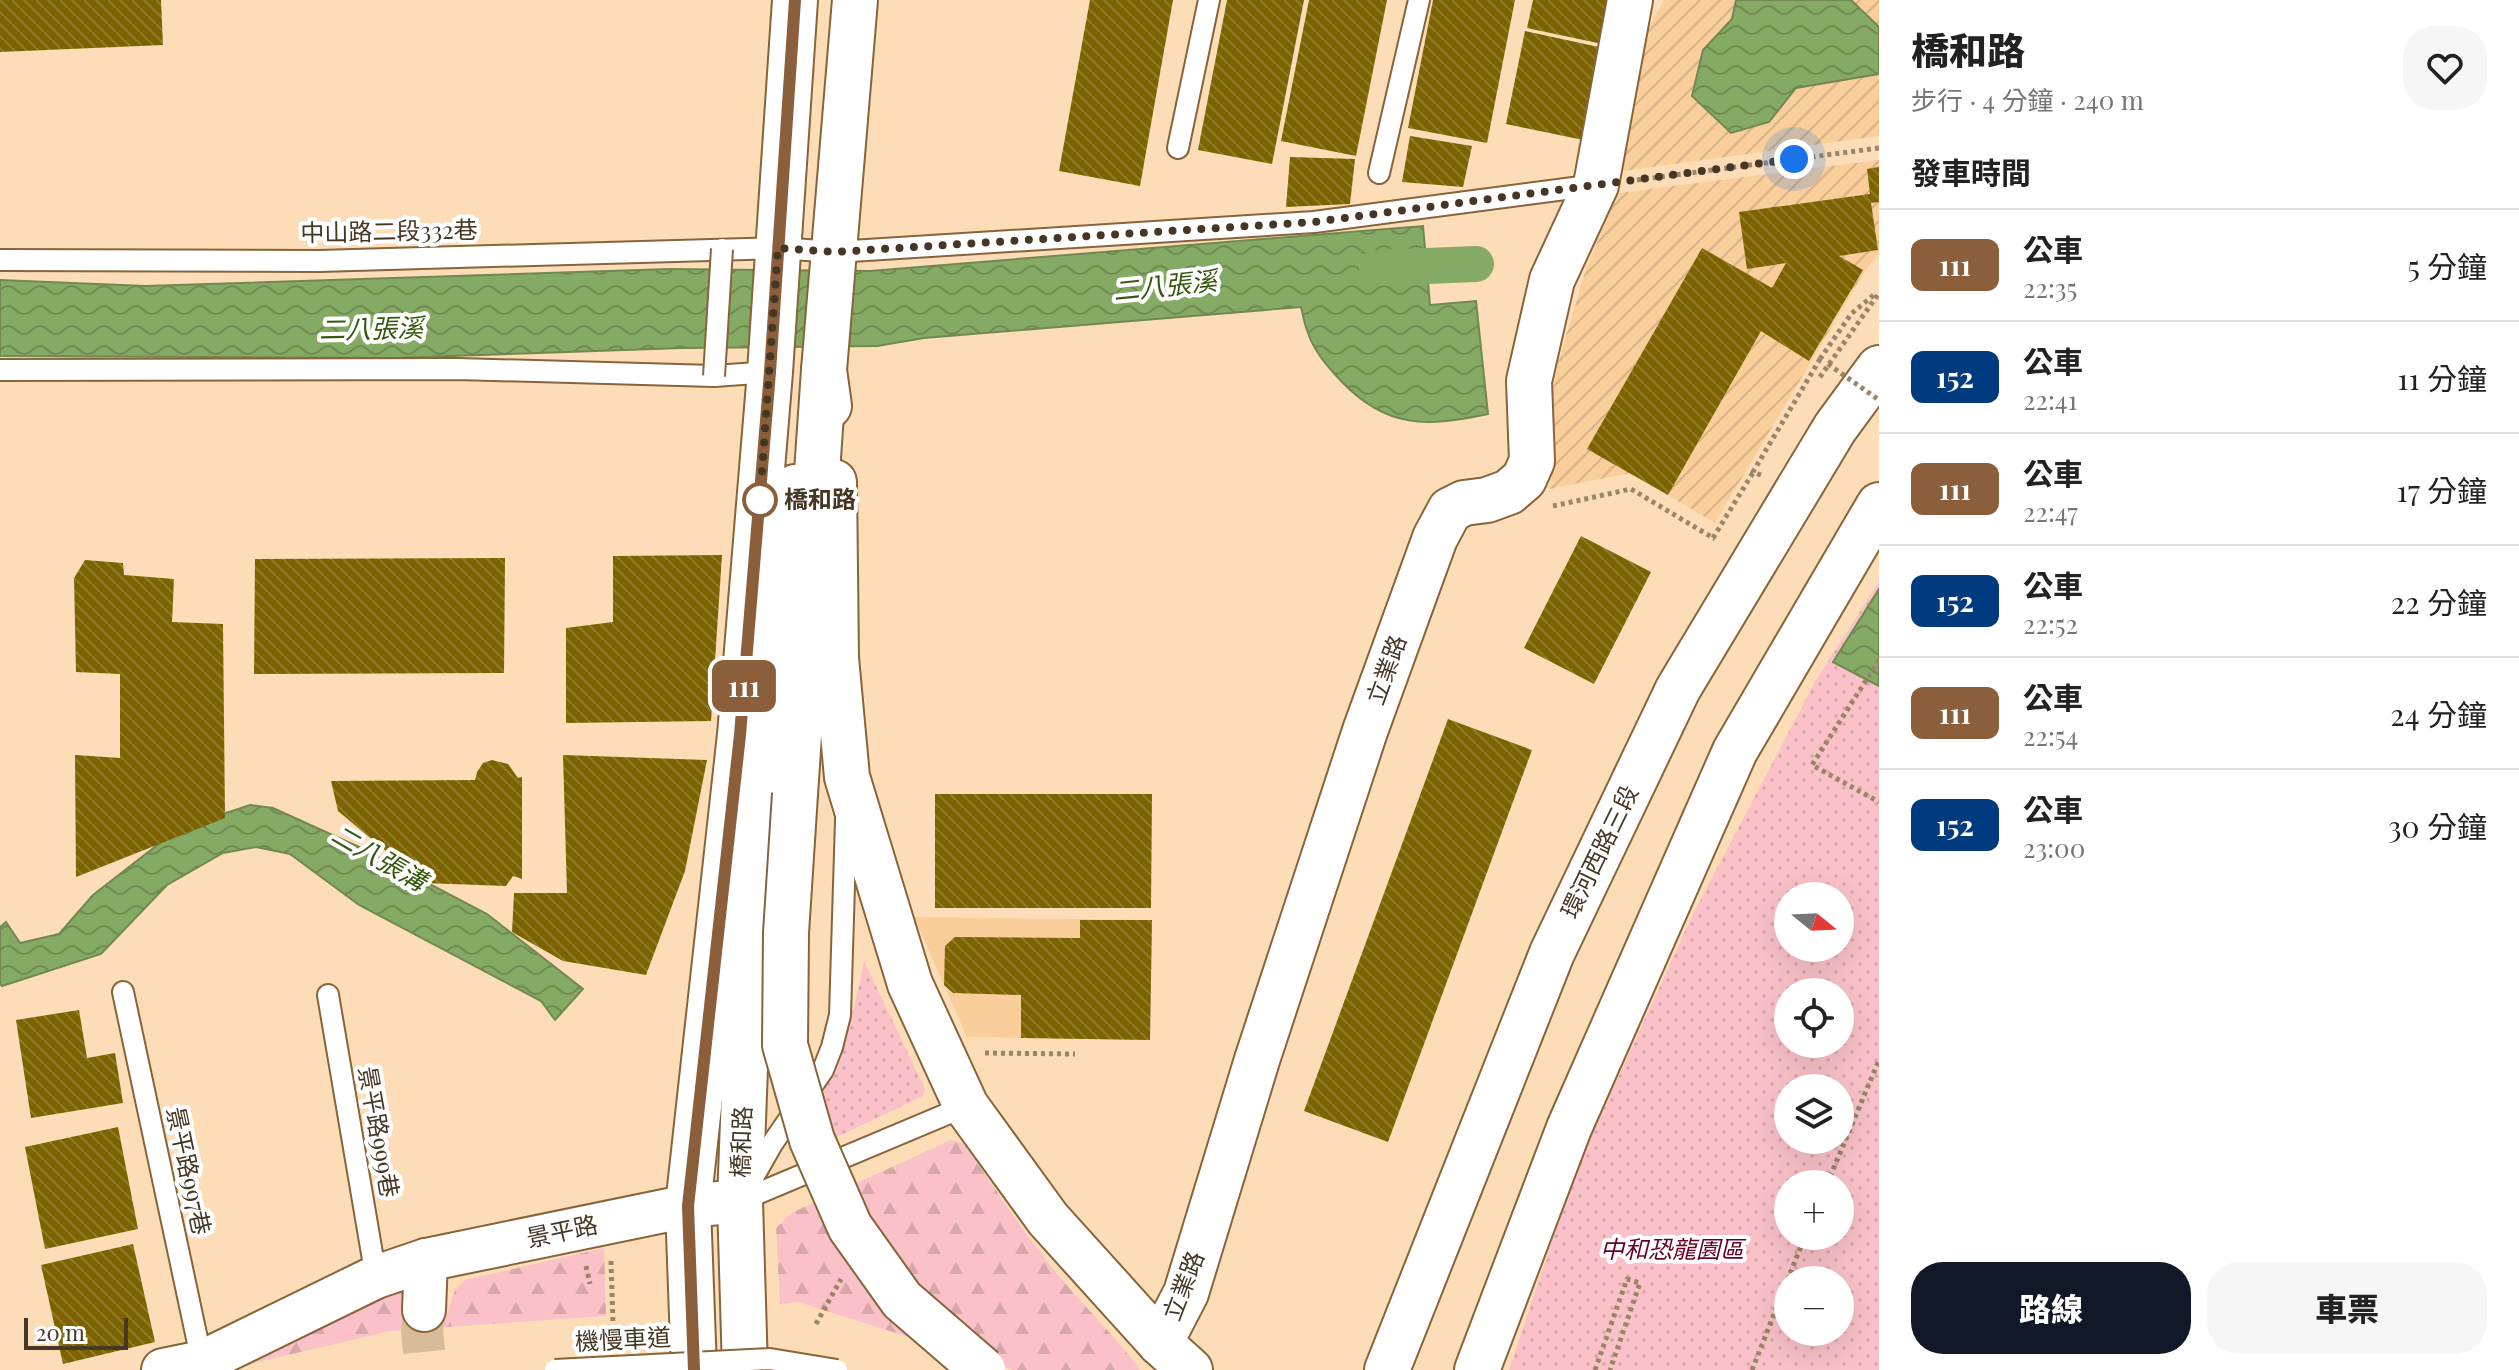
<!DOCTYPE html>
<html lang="zh-TW">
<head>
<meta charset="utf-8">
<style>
	:root { --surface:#fff; --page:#f6f6f6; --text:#222; --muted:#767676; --line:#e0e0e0; --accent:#111827 }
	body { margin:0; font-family:"Playfair Display","Noto Sans TC",serif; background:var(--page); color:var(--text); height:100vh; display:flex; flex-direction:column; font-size:30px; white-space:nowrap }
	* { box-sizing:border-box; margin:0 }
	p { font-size:26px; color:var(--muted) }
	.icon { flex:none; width:44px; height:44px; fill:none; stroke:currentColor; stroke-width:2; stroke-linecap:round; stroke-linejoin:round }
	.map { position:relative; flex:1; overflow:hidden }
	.sheet { display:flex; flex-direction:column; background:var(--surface); width:640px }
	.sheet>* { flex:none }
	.badge { padding:0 16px; border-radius:12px; font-size:28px; line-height:52px }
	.needle { width:52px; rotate:108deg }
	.fabs { position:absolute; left:1774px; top:882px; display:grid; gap:16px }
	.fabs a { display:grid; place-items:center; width:80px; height:80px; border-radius:50%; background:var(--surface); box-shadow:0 8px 32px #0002; font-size:40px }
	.scale { position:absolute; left:24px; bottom:20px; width:104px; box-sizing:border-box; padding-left:8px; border:4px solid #463724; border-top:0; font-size:22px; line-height:28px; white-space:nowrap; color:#463724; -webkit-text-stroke:6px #fff; paint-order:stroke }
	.you { position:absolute; width:40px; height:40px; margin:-20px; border:6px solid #fff; border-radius:50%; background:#1a73e8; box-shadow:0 0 0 12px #1a73e833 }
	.map>.badge { position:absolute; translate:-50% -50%; box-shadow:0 0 0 4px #fff }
	h2 { padding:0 32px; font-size:30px; line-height:72px }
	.round { display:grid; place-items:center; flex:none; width:84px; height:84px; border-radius:32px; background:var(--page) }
	.head { display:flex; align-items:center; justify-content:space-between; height:136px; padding:0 32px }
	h1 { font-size:38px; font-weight:800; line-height:60px }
	.cta { display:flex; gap:16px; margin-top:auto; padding:16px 32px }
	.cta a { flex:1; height:92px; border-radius:32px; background:var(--accent); color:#fff; font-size:32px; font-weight:800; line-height:92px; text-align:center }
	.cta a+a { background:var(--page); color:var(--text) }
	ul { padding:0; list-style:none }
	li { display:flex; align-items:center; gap:24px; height:112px; padding:0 32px; border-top:2px solid var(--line) }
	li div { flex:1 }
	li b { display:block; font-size:30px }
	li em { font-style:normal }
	li .badge { min-width:88px; font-weight:700; text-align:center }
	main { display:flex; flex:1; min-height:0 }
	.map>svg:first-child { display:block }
</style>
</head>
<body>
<main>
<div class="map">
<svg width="1879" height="1370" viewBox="0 0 1879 1370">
	<defs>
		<pattern id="industrial-furrows" width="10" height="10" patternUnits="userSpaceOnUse" patternTransform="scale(2)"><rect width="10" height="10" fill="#face9a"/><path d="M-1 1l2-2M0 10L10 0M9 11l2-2" fill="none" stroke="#d8b285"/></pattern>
		<pattern id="forest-firs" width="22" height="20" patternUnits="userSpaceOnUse" patternTransform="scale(2)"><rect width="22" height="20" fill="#fac2c8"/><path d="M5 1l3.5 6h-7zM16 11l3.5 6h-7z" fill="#d8a7ac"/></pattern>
		<pattern id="park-dots" width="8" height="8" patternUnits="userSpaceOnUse" patternTransform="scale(2)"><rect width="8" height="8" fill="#fac2c8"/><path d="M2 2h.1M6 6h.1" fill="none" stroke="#d8a7ac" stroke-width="1.8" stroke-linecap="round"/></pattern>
		<pattern id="water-waves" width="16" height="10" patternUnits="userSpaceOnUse" patternTransform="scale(2)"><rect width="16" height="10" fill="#85aa64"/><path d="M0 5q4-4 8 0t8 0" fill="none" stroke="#6f8b52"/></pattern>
		<pattern id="building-back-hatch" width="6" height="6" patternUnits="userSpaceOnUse" patternTransform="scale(2)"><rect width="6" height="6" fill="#7c6300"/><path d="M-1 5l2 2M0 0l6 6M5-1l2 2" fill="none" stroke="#8f7b2f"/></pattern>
	</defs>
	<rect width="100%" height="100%" fill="#fcddb8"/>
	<path fill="#face9a" d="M 914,917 L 1152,920 L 1150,1040 L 967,1037 Z"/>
	<g fill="url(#industrial-furrows)">
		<path d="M 1664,0 L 1879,0 L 1879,136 L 1623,171 L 1646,32 Z"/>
		<path d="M 1879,160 L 1879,253 L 1865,271 L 1715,523 L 1630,473 L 1550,489 L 1553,464 L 1551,397 L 1558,363 L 1586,269 L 1618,193 Z"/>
	</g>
	<g fill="url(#forest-firs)">
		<path d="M 951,1140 L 965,1144 C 995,1189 1024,1234 1059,1276 C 1085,1308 1116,1336 1140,1370 L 1013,1370 L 798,1302 L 780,1304 L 776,1228 L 791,1213 Z"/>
		<path d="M 604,1248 L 606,1316 L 390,1331 L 224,1370 L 398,1282 L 418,1289 L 410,1311 L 445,1320 L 455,1290 L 465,1280 Z"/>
	</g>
	<g fill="url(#park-dots)" fill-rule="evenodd">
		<path d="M 1879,582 L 1879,1370 L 1509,1370 L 1575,1172 L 1691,918 L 1816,680 ZM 1788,896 L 1840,896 L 1840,948 L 1788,948 ZM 1788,992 L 1840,992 L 1840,1044 L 1788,1044 ZM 1788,1088 L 1840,1088 L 1840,1140 L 1788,1140 ZM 1788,1184 L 1840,1184 L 1840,1236 L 1788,1236 ZM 1788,1280 L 1840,1280 L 1840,1332 L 1788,1332 Z"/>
		<path d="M 864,961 L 925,1089 L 923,1096 L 799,1155 C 811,1120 826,1086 840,1051 C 852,1022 858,992 864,961 Z"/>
	</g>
	<g fill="url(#water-waves)" stroke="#728851" stroke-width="2">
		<path d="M 1736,0 L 1851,0 L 1879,27 L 1879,74 L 1796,88 L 1769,122 L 1731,133 L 1692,96 L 1703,50 L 1732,19 Z"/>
		<path d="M 1423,226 L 1430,305 L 1476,301 L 1488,414 C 1427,427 1387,429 1341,381 C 1327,366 1313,350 1307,330 C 1304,323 1303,314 1301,307 L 924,338 L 877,346 L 683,348 L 395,358 L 0,356 L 0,280 L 146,286 L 670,269 L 870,271 Z"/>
		<path d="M 1879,589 L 1879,686 L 1833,662 Z"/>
		<path d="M 250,805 L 273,808 L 359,847 L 487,914 L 583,989 L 555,1020 L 541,1001 L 359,905 L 290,854 L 256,847 L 223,853 L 167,885 L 101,954 L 2,986 L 0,984 L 0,927 L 6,922 L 20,943 L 59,934 L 93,895 L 178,829 Z"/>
	</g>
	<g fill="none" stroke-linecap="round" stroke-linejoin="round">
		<path stroke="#85aa64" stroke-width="36" d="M 1377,268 L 1476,264"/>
	</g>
	<g fill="url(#building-back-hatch)">
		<path d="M 0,0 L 161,0 L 163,45 L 0,52 Z"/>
		<path d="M 1090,0 L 1173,0 L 1140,186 L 1059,171 Z"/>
		<path d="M 1227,0 L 1304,0 L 1272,164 L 1198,150 Z"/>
		<path d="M 1309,0 L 1387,0 L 1356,156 L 1281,141 Z"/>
		<path d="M 1433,0 L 1515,0 L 1487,143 L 1408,128 Z"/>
		<path d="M 1533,0 L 1616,0 L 1607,45 L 1527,28 Z"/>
		<path d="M 1525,31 L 1608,49 L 1588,141 L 1506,124 Z"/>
		<path d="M 1410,136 L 1472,146 L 1463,187 L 1402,182 Z"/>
		<path d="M 1290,157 L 1355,159 L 1350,204 L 1286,207 Z"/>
		<path d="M 1879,167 L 1879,202 L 1871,203 L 1878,250 L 1839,256 L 1863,270 L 1809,361 L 1761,331 L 1668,495 L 1587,449 L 1702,248 L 1772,288 L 1786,263 L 1747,269 L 1739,212 L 1870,194 L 1867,169 Z"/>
		<path d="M 1581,536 L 1651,572 L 1594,684 L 1524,648 Z"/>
		<path d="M 722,555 L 711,721 L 566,723 L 566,628 L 613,622 L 613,556 Z"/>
		<path d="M 505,558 L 504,673 L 254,674 L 255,559 Z"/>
		<path d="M 85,560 L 123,563 L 124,575 L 174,579 L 172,622 L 223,624 L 225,818 L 76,877 L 75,755 L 120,758 L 120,674 L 76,672 L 74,578 Z"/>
		<path d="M 1448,719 L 1532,750 L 1388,1142 L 1304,1111 Z"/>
		<path d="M 563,755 L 707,760 L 685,871 L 646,975 L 563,961 L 512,932 L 514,893 L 567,893 Z"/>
		<path d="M 492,760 L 508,764 L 518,778 L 522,777 L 522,879 L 513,876 L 506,886 L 424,883 L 338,811 L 331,781 L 475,780 L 477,772 L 483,763 Z"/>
		<path d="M 935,794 L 1152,794 L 1151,908 L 935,908 Z"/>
		<path d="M 1080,920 L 1152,920 L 1150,1040 L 1021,1038 L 1021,995 L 953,993 L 944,985 L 945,946 L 955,937 L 1080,938 Z"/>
		<path d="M 79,1010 L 87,1058 L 115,1053 L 123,1103 L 31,1118 L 16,1020 Z"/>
		<path d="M 118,1127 L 138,1229 L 45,1249 L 25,1147 Z"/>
		<path d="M 133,1244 L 155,1342 L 63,1364 L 41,1265 Z"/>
	</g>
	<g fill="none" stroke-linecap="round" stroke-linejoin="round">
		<path stroke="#d8bc9a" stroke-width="42" stroke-dasharray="42 21" stroke-linecap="butt" d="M 424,1310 L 422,1331 L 426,1370"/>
		<g stroke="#876439" stroke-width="24">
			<g id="service">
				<path d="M 1178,148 L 1209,0"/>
				<path d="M 1379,173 L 1419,0"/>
				<path d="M 0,260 L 319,261 L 778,248 L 835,252 L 1314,222 L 1596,185"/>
				<path d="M 0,370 L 458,369 L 714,376 L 770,372"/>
				<path d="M 123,992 L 202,1362"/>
				<path d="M 328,995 L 376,1277"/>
				<path d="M 750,1183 L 772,1144 L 823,1070 L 832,1047 L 840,1015 L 846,820"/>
				<path d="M 740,1201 L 966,1106"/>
			</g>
		</g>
		<g stroke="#876439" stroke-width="46">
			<g id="minor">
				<path d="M 424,1310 L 426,1260"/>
				<path d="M 163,1370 L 202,1362 L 376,1277 L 426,1260 L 688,1206 L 740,1201"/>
			</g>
		</g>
		<g stroke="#876439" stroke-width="48">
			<g id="tertiary">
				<path d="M 829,406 L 824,370 L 855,0"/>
				<path d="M 834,482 L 836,658 L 847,777 L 910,984 L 966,1106 L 1048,1219 L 1160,1343 L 1190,1370"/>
				<path d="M 1160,1343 L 1186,1293 L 1257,1060 L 1365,731 L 1435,538 L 1450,510 L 1464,503 L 1487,500 L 1509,492 L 1524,479 L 1532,461 L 1529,381 L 1552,280 L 1596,185 L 1630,0"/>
				<path d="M 694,1370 L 688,1206 L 740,735 L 770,372 L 795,0"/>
				<path d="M 745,1370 L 740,1201 L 747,1014 L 795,487"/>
			</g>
		</g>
		<g stroke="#876439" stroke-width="48">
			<g id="secondary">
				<path d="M 795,794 L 824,370"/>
				<path d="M 1387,1370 L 1552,953 L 1678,689 L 1835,428 L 1879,368"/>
				<path d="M 1477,1370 L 1569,1128 L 1735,751 L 1879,505"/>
			</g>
		</g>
		<g stroke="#9b8569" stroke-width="5" stroke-dasharray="4 4" stroke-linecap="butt">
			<path d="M 1637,180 L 1879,148"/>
			<path d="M 1820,359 L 1851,314 L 1875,294"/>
			<path d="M 1820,377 L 1879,293"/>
			<path d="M 1761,475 L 1753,472 L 1820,359"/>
			<path d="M 1553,506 L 1631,489 L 1715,539"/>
			<path d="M 1713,538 L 1754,471"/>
			<path d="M 1879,660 L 1812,765 L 1879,802"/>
			<path d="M 985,1053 L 1075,1054"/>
			<path d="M 1827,1184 L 1879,1060"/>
			<path d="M 611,1261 L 613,1324"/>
			<path d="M 586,1266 L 590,1284"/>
			<path d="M 816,1324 L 841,1279"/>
			<path d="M 1595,1370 L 1627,1279 L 1640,1283 L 1610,1370"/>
			<path d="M 1752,1370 L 1805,1236"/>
		</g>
		<use href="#service" stroke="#fff" stroke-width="20"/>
		<use href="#minor" stroke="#fff" stroke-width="42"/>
		<use href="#tertiary" stroke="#fff" stroke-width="44"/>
		<use href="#secondary" stroke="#fff" stroke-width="44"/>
		<g stroke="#876439" stroke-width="24" stroke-linecap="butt">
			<g id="service-bridge">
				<path d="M 714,376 L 722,249"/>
				<path d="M 555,1370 L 770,1359 L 837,1370"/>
			</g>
		</g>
		<g stroke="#876439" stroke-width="48" stroke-linecap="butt">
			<path id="secondary-bridge" d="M 795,794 L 786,933 L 785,1045 L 812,1140 L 850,1227 L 902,1300 L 983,1370"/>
		</g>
		<path stroke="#9b8569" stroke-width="5" stroke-dasharray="4 4" stroke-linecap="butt" d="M 1828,364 L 1879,400"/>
		<use href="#service-bridge" stroke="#fff" stroke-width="20"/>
		<use href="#secondary-bridge" stroke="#fff" stroke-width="44"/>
	</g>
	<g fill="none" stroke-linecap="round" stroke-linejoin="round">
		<g stroke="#fff" stroke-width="18">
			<path id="line" d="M 694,1370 L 688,1206 L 740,735 L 770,372 L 795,0"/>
		</g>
		<use href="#line" stroke="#8b5e3c" stroke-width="12"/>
		<path stroke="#463724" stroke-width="8" stroke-dasharray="0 14.4" d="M 760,500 L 778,248 L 835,252 L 1314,222 L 1794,159"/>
	</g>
	<circle fill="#fff" stroke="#8b5e3c" stroke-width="4" cx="760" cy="500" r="16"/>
	<g text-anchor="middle" stroke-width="8" stroke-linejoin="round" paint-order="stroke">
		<g font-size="24" fill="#463724" stroke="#fff">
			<text transform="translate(389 232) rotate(-1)" y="8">中山路二段332巷</text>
			<text transform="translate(1387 670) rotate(-70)" y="8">立業路</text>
			<text transform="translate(1600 852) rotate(-64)" y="8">環河西路三段</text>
			<text transform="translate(378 1132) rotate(80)" y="8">景平路999巷</text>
			<text transform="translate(742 1142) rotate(-88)" y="8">橋和路</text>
			<text transform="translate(188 1171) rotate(78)" y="8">景平路997巷</text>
			<text transform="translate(562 1232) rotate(-12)" y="8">景平路</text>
			<text transform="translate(1184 1286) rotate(-69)" y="8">立業路</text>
			<text transform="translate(623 1340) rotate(-3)" y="8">機慢車道</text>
		</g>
		<g font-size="24" font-weight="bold" fill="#463724" stroke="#fff" text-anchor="start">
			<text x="784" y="508">橋和路</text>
		</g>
		<g font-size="24" font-style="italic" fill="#690023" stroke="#fff">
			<text x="1672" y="1258">中和恐龍園區</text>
		</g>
		<g font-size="26" font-style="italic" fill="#36580c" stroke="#fff">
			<text transform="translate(1165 286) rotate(-6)" y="9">二八張溪</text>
			<text transform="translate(371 329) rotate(-1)" y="9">二八張溪</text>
			<text transform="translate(379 858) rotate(30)" y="9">二八張溝</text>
		</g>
	</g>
</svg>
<div class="fabs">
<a><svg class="needle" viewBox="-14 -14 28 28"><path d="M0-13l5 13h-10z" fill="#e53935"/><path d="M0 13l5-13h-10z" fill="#767676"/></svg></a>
<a><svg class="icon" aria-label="locate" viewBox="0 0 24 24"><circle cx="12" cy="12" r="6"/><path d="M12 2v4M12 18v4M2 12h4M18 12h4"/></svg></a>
<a><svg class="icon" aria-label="layers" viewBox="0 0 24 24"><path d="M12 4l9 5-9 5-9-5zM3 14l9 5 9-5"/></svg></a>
<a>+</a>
<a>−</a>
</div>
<div class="scale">20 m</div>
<div class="you" style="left:1794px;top:159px"></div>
<b class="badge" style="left:744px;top:686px;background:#8b5e3c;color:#fff">111</b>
</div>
<section class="sheet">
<div class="head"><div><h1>橋和路</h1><p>步行 · 4 分鐘 · 240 m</p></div><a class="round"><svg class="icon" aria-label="heart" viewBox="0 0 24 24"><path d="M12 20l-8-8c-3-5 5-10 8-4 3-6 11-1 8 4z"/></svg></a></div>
<h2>發車時間</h2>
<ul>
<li><span class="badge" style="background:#8b5e3c;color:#fff">111</span><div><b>公車</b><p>22:35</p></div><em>5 分鐘</em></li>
<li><span class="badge" style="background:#003b80;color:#fff">152</span><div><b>公車</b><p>22:41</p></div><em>11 分鐘</em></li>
<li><span class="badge" style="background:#8b5e3c;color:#fff">111</span><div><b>公車</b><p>22:47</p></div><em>17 分鐘</em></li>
<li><span class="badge" style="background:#003b80;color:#fff">152</span><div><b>公車</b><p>22:52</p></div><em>22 分鐘</em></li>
<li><span class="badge" style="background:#8b5e3c;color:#fff">111</span><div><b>公車</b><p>22:54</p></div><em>24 分鐘</em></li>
<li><span class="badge" style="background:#003b80;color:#fff">152</span><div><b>公車</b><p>23:00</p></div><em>30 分鐘</em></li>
</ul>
<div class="cta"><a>路線</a><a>車票</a></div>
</section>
</main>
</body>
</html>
